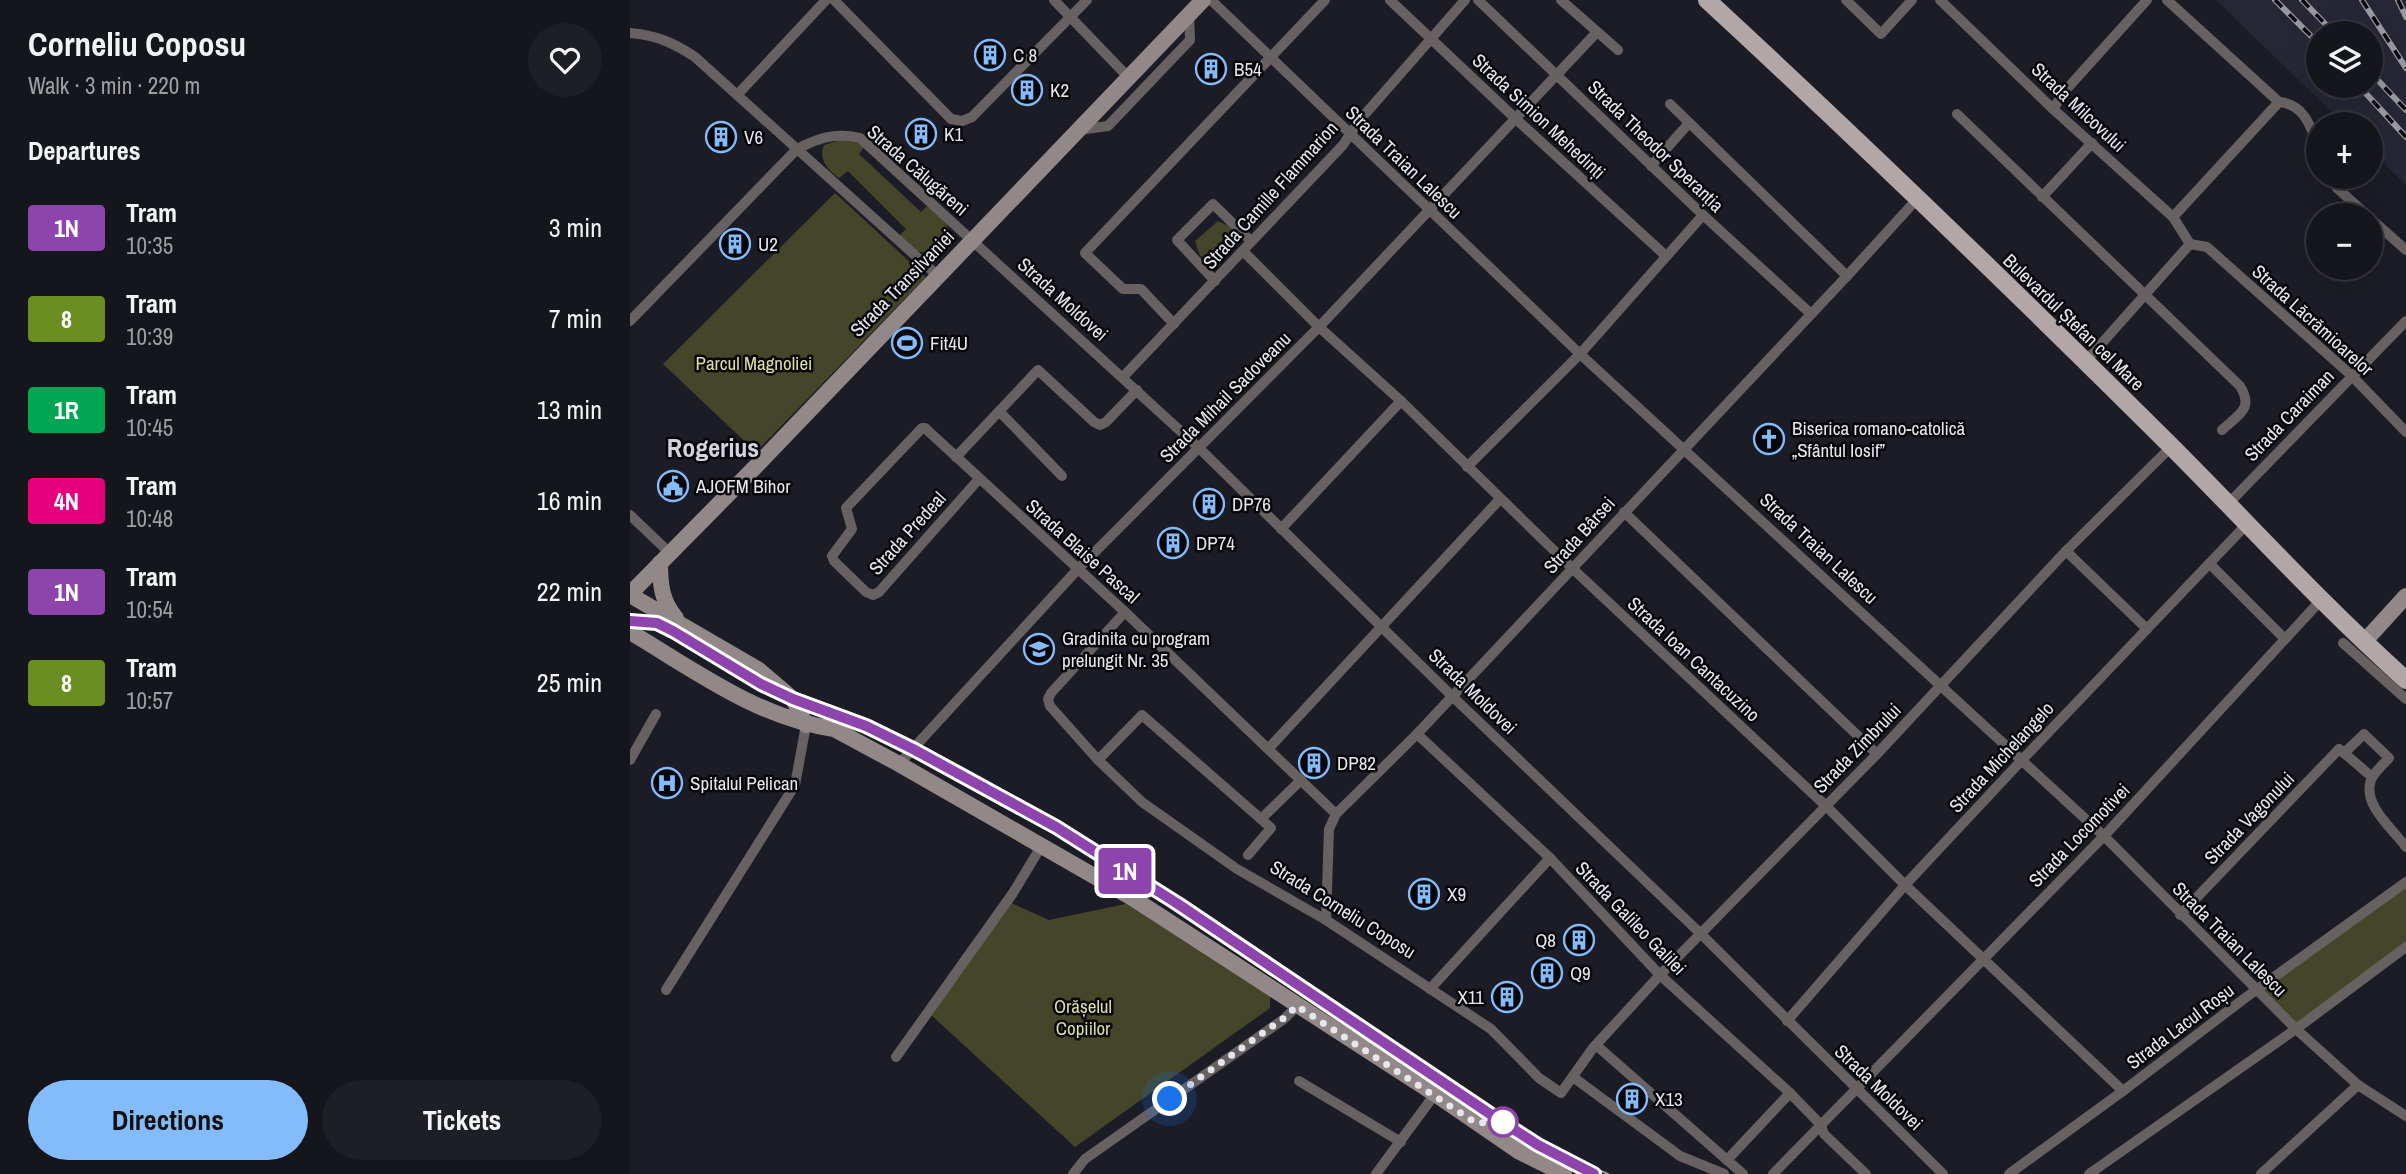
<!DOCTYPE html>
<html lang="en">
<head>
<meta charset="utf-8">
<style>
	:root { --surface:#15151c; --page:#1e1e25; --text:#f1f3f6; --muted:#9d9fa3; --line:#34343b; --accent:#84bcfb }
	body { margin:0; font-family:"Archivo Narrow",sans-serif; background:var(--page); color:var(--text); height:100vh; display:flex; flex-direction:column; font-size:26px; white-space:nowrap }
	* { box-sizing:border-box; margin:0 }
	p { font-size:23px; color:var(--muted) }
	.icon { flex:none; width:38px; height:38px; fill:none; stroke:currentColor; stroke-width:2; stroke-linecap:round; stroke-linejoin:round }
	.map { position:relative; flex:1; overflow:hidden }
	.drawer { display:flex; flex-direction:column; background:var(--surface); width:630px }
	.drawer>* { flex:none }
	.badge { padding:0 14px; border-radius:5px; font-size:24px; line-height:46px }
	.fabs { position:absolute; left:1676px; top:21px; display:grid; gap:14px }
	.fabs a { display:grid; place-items:center; width:77px; height:77px; border-radius:50%; background:var(--surface); box-shadow:0 7px 28px #0002,0 0 0 2px var(--line); font-size:35px }
	.you { position:absolute; width:35px; height:35px; margin:-18px; border:5px solid #fff; border-radius:50%; background:#1a73e8; box-shadow:0 0 0 10px #1a73e833 }
	.map>.badge { position:absolute; translate:-50% -50%; box-shadow:0 0 0 4px #fff }
	h2 { padding:0 28px; font-size:26px; line-height:63px }
	.round { display:grid; place-items:center; flex:none; width:74px; height:74px; border-radius:37px; background:var(--page) }
	.headline { display:flex; align-items:center; justify-content:space-between; height:119px; padding:0 28px }
	h1 { font-size:33px; font-weight:700; line-height:52px }
	.button { display:flex; gap:14px; margin-top:auto; padding:14px 28px }
	.button a { flex:1; height:80px; border-radius:42px; background:var(--accent); color:#111; font-size:28px; font-weight:700; line-height:80px; text-align:center }
	.button a+a { background:var(--page); color:var(--text) }
	ul { padding:0; list-style:none }
	li { display:flex; align-items:center; gap:21px; height:91px; padding:0 28px }
	li div { flex:1 }
	li b { display:block; font-size:26px }
	li em { font-style:normal }
	li .badge { min-width:77px; font-weight:700; text-align:center }
	main { display:flex; flex:1; min-height:0 }
	.map>svg:first-child { display:block }
</style>
</head>
<body>
<main>
<section class="drawer">
<div class="headline"><div><h1>Corneliu Coposu</h1><p>Walk · 3 min · 220 m</p></div><a class="round"><svg class="icon" aria-label="heart" viewBox="0 0 24 24"><path d="M12 20l-8-8c-3-5 5-10 8-4 3-6 11-1 8 4z"/></svg></a></div>
<h2>Departures</h2>
<ul>
<li><span class="badge" style="background:#8e44ad;color:#fff">1N</span><div><b>Tram</b><p>10:35</p></div><em>3 min</em></li>
<li><span class="badge" style="background:#6b8e23;color:#fff">8</span><div><b>Tram</b><p>10:39</p></div><em>7 min</em></li>
<li><span class="badge" style="background:#00a651;color:#fff">1R</span><div><b>Tram</b><p>10:45</p></div><em>13 min</em></li>
<li><span class="badge" style="background:#e6007e;color:#fff">4N</span><div><b>Tram</b><p>10:48</p></div><em>16 min</em></li>
<li><span class="badge" style="background:#8e44ad;color:#fff">1N</span><div><b>Tram</b><p>10:54</p></div><em>22 min</em></li>
<li><span class="badge" style="background:#6b8e23;color:#fff">8</span><div><b>Tram</b><p>10:57</p></div><em>25 min</em></li>
</ul>
<div class="button"><a>Directions</a><a>Tickets</a></div>
</section>
<div class="map">
<svg width="1776" height="1174" viewBox="0 0 1776 1174">
	<rect width="100%" height="100%" fill="#1c1c26"/>
	<path fill="#262635" fill-rule="evenodd" d="M 1586,0 L 1776,0 L 1776,185 L 1741,151 L 1741,124 L 1714,124 ZM 1689,33 L 1741,33 L 1741,86 L 1689,86 Z"/>
	<g fill="#444529">
		<path d="M 210,140 L 221,140 L 235,146 L 229,154 L 291,212 L 298,205 L 316,221 L 320,233 L 312,248 L 302,254 L 286,251 L 268,237 L 276,229 L 218,171 L 209,178 C 198,170 188,159 194,145 Z"/>
		<path d="M 205,193 L 296,277 L 126,452 L 33,364 Z"/>
		<path d="M 588,221 L 601,227 L 605,242 L 584,261 L 570,256 L 565,241 Z"/>
		<path d="M 1776,883 L 1776,950 L 1666,1029 L 1626,990 Z"/>
		<path d="M 379,902 L 419,920 L 500,903 L 640,991 L 640,1008 L 445,1147 L 300,1014 Z"/>
	</g>
	<g fill="none" stroke-linecap="round" stroke-linejoin="round">
		<g stroke="#676161" stroke-width="10">
			<path d="M 204,0 L 321,119 L 332,121 L 342,117 L 457,0"/>
			<path d="M 424,0 L 499,78"/>
			<path d="M 581,0 L 950,354 L 1474,836 L 1666,1029 L 1728,1085 L 1776,1116"/>
			<path d="M 760,0 L 887,120 L 1036,256"/>
			<path d="M 848,0 L 1073,215 L 1181,314"/>
			<path d="M 931,0 L 988,50"/>
			<path d="M 1216,0 L 1251,34 L 1282,0"/>
			<path d="M 1310,0 L 1423,109 L 1543,217 L 1560,244"/>
			<path d="M 1537,0 L 1649,102 C 1675,104 1681,128 1689,148"/>
			<path d="M 0,33 C 26,35 44,43 65,57 L 308,276"/>
			<path d="M 108,94 L 196,0"/>
			<path d="M 1040,104 L 1217,276"/>
			<path d="M 1423,109 L 1434,92 L 1517,0"/>
			<path d="M 1327,114 L 1610,386 C 1624,409 1609,414 1592,430"/>
			<path d="M 448,130 L 478,126 L 560,40 L 559,14"/>
			<path d="M 1021,166 L 1059,123"/>
			<path d="M 1701,177 L 1707,188 L 1737,215"/>
			<path d="M 1412,197 L 1462,143"/>
			<path d="M 1543,217 L 1649,102"/>
			<path d="M 1741,219 L 1776,250"/>
			<path d="M 1560,244 L 1577,247 L 1721,375 L 1776,432"/>
			<path d="M 613,251 L 689,327 L 771,401 L 943,569 L 1196,806 L 1275,885 L 1493,1091"/>
			<path d="M 585,281 L 547,240 L 583,204 L 621,241"/>
			<path d="M 0,321 L 167,149 C 188,138 206,132 230,138 L 569,448 L 822,696 L 1071,934 L 1313,1174"/>
			<path d="M 544,324 L 511,289 L 493,289 L 455,253 L 695,0"/>
			<path d="M 1456,361 L 1560,244"/>
			<path d="M 493,377 L 713,145 L 729,121 L 835,0"/>
			<path d="M 369,411 L 432,476"/>
			<path d="M 326,457 L 408,370 L 464,422 L 470,425 L 476,422 L 507,390"/>
			<path d="M 837,467 L 950,354 L 1073,215"/>
			<path d="M 349,479 L 249,592 L 243,595 L 236,592 L 204,561 L 202,556 L 222,529 L 216,508 L 292,428 L 295,428 L 495,612 L 706,814"/>
			<path d="M 1598,504 L 1776,321"/>
			<path d="M 994,512 L 1247,754"/>
			<path d="M 0,515 L 40,553"/>
			<path d="M 651,529 L 771,401"/>
			<path d="M 1436,551 L 1517,629"/>
			<path d="M 1580,564 L 1655,639"/>
			<path d="M 495,612 L 421,693 L 418,699 L 420,706 L 468,760 L 512,802 L 607,869 L 696,920 L 861,1029 L 909,1078 L 931,1093 L 963,1048 L 1030,975 L 1247,754 L 1436,551 L 1541,447"/>
			<path d="M 1713,643 L 1776,699"/>
			<path d="M 787,734 L 920,858 L 1030,975 L 1160,1093 L 1191,1125 L 1194,1134 L 1236,1174"/>
			<path d="M 639,748 L 870,499"/>
			<path d="M 1714,753 L 1742,777"/>
			<path d="M 0,760 L 26,714"/>
			<path d="M 468,760 L 512,715 L 631,819 L 671,780"/>
			<path d="M 269,764 L 447,570 L 689,327 L 967,32"/>
			<path d="M 618,855 L 641,828 L 631,819"/>
			<path d="M 1550,915 L 1709,749 L 1714,753 L 1734,734 L 1759,758 C 1753,765 1744,772 1741,780 C 1732,805 1763,829 1776,847"/>
			<path d="M 696,920 L 699,829 L 706,814 L 787,734 L 1217,276 L 1288,198"/>
			<path d="M 800,989 L 920,858"/>
			<path d="M 36,990 L 165,785 L 176,725"/>
			<path d="M 1157,1021 L 1275,885 L 1391,761 L 1617,524"/>
			<path d="M 966,1045 L 1113,1174"/>
			<path d="M 266,1057 L 383,893 L 412,845"/>
			<path d="M 943,1077 L 1050,1156 L 1094,1174"/>
			<path d="M 669,1081 L 771,1142"/>
			<path d="M 1097,1160 L 1160,1093"/>
			<path d="M 443,1174 L 455,1159 L 654,1019 L 667,1006"/>
			<path d="M 746,1174 L 805,1094"/>
			<path d="M 1143,1174 L 1474,836 L 1691,600"/>
			<path d="M 1379,1174 L 1493,1091 L 1615,998 L 1776,882"/>
			<path d="M 1459,1174 L 1666,1029 L 1776,947"/>
			<path d="M 1631,1174 L 1728,1085"/>
		</g>
		<g stroke="#928888" stroke-width="16">
			<path d="M 30,563 C 30,585 32,602 46,618"/>
			<path d="M 0,594 L 133,459 L 573,0"/>
			<path d="M 0,595 L 129,670 L 163,699 L 176,725"/>
			<path d="M 0,632 C 64,670 128,718 204,729 L 269,764 L 504,899 L 805,1094 L 888,1151 L 934,1174"/>
			<path d="M 1734,642 L 1776,596"/>
		</g>
		<path stroke="#b3a6a6" stroke-width="18" d="M 1077,0 C 1234,145 1388,294 1539,444 C 1618,523 1693,606 1776,680"/>
		<path stroke="#9898a0" stroke-width="2" d="M 0,615 C 53,615 100,663 147,685 C 178,699 211,708 242,722 C 350,773 453,835 552,901 C 638,957 723,1014 808,1071 C 862,1107 917,1149 978,1174"/>
		<g stroke="#9898a0" stroke-width="6">
			<g id="rail">
				<path d="M 1645,0 L 1689,44"/>
				<path d="M 1672,0 L 1704,33"/>
				<path d="M 1732,0 L 1776,68"/>
				<path d="M 1768,0 L 1776,17"/>
				<path d="M 1741,73 L 1776,110"/>
				<path d="M 1729,86 L 1776,137"/>
			</g>
		</g>
		<use href="#rail" stroke="#07070b" stroke-width="3.5" stroke-dasharray="10" stroke-linecap="butt"/>
	</g>
	<g fill="none" stroke-linecap="round" stroke-linejoin="round">
		<g stroke="#fff" stroke-width="16">
			<path id="line" d="M 0,621 L 27,623 L 43,631 L 131,684 L 163,699 L 236,726 L 283,749 L 426,827 L 548,904 L 866,1118 L 908,1145 L 964,1174"/>
		</g>
		<use href="#line" stroke="#8e44ad" stroke-width="10"/>
		<path stroke="#e6e6ed" stroke-width="7" stroke-dasharray="0 12.6" d="M 540,1099 L 654,1018 L 667,1006 L 846,1123 L 873,1122"/>
	</g>
	<defs>
		<g id="building-ring" transform="scale(1.575)"><circle r="9.5" fill="#07070b" stroke="#84bcfb" stroke-width="1.5"/><path d="M-4-6H4V6H1V3H-1V6H-4ZM-2.5-4.3h1.7v1.8h-1.7ZM.8-4.3h1.7v1.8H.8ZM-2.5-1h1.7V.8h-1.7ZM.8-1h1.7V.8H.8Z" fill="#84bcfb"/></g>
		<g id="stadium-ring" transform="scale(1.575)"><circle r="9.5" fill="#07070b" stroke="#84bcfb" stroke-width="1.5"/><path d="M0-5a6.5 5 0 1 0 0 10a6.5 5 0 1 0 0-10ZM-3.5-1.8h7v3.6h-7Z" fill="#84bcfb"/></g>
		<g id="church-ring" transform="scale(1.575)"><circle r="9.5" fill="#07070b" stroke="#84bcfb" stroke-width="1.5"/><path d="M-1.2-6h2.4v3.5h3.3v2.4h-3.3V6h-2.4V-.1h-3.3v-2.4h3.3Z" fill="#84bcfb"/></g>
		<g id="civic-ring" transform="scale(1.575)"><circle r="9.5" fill="#07070b" stroke="#84bcfb" stroke-width="1.5"/><path d="M-.6-6.5H3V-4.5H.6V-3L4-1V1h2V6H-6V1h2V-1L-.6-3ZM-1.2 2.5V6h2.4V2.5Z" fill="#84bcfb"/></g>
		<g id="school-ring" transform="scale(1.575)"><circle r="9.5" fill="#07070b" stroke="#84bcfb" stroke-width="1.5"/><path d="M0-5L7-2L0 1L-7-2ZM-4 1L0 2.5L4 1V4Q0 6-4 4Z" fill="#84bcfb"/></g>
		<g id="hospital-ring" transform="scale(1.575)"><circle r="9.5" fill="#07070b" stroke="#84bcfb" stroke-width="1.5"/><path d="M-5-5h3v3.5h4V-5h3V5h-3V1.5h-4V5h-3Z" fill="#84bcfb"/></g>
	</defs>
	<g fill-rule="evenodd">
		<use href="#building-ring" x="360" y="55"/>
		<use href="#building-ring" x="581" y="69"/>
		<use href="#building-ring" x="397" y="90"/>
		<use href="#building-ring" x="291" y="134"/>
		<use href="#building-ring" x="91" y="137"/>
		<use href="#building-ring" x="105" y="244"/>
		<use href="#stadium-ring" x="277" y="343"/>
		<use href="#church-ring" x="1139" y="439"/>
		<use href="#civic-ring" x="43" y="486"/>
		<use href="#building-ring" x="579" y="504"/>
		<use href="#building-ring" x="543" y="543"/>
		<use href="#school-ring" x="409" y="649"/>
		<use href="#building-ring" x="684" y="763"/>
		<use href="#hospital-ring" x="37" y="783"/>
		<use href="#building-ring" x="794" y="894"/>
		<use href="#building-ring" x="949" y="940"/>
		<use href="#building-ring" x="917" y="973"/>
		<use href="#building-ring" x="877" y="997"/>
		<use href="#building-ring" x="1002" y="1099"/>
	</g>
	<circle fill="#fff" stroke="#8e44ad" stroke-width="3.5" cx="873" cy="1122" r="14"/>
	<g text-anchor="middle" stroke-width="5" stroke-linejoin="round" paint-order="stroke">
		<g font-size="19" fill="#e6e6ed" stroke="#07070b" text-anchor="start">
			<text x="383" y="62">C 8</text>
			<text x="604" y="76">B54</text>
			<text x="420" y="97">K2</text>
			<text x="314" y="141">K1</text>
			<text x="114" y="144">V6</text>
			<text x="128" y="251">U2</text>
			<text x="300" y="350">Fit4U</text>
			<text x="1162" y="435">Biserica romano-catolică<tspan x="1162" dy="22">„Sfântul Iosif”</tspan></text>
			<text x="66" y="493">AJOFM Bihor</text>
			<text x="602" y="511">DP76</text>
			<text x="566" y="550">DP74</text>
			<text x="432" y="645">Gradinita cu program<tspan x="432" dy="22">prelungit Nr. 35</tspan></text>
			<text x="707" y="770">DP82</text>
			<text x="60" y="790">Spitalul Pelican</text>
			<text x="817" y="901">X9</text>
			<text x="926" y="947" text-anchor="end">Q8</text>
			<text x="940" y="980">Q9</text>
			<text x="854" y="1004" text-anchor="end">X11</text>
			<text x="1025" y="1106">X13</text>
		</g>
		<g font-size="19" fill="#e6e6ed" stroke="#07070b">
			<text transform="translate(1449 107) rotate(43)" y="7">Strada Milcovului</text>
			<text transform="translate(909 116) rotate(43)" y="7">Strada Simion Mehedinți</text>
			<text transform="translate(1026 146) rotate(44)" y="7">Strada Theodor Speranția</text>
			<text transform="translate(774 162) rotate(44)" y="7">Strada Traian Lalescu</text>
			<text transform="translate(288 170) rotate(41)" y="7">Strada Călugăreni</text>
			<text transform="translate(640 195) rotate(-48)" y="7">Strada Camille Flammarion</text>
			<text transform="translate(272 283) rotate(-46)" y="7">Strada Transilvaniei</text>
			<text transform="translate(433 299) rotate(42)" y="7">Strada Moldovei</text>
			<text transform="translate(1683 320) rotate(42)" y="7">Strada Lăcrămioarelor</text>
			<text transform="translate(1444 322) rotate(44)" y="7">Bulevardul Ștefan cel Mare</text>
			<text transform="translate(595 397) rotate(-45)" y="7">Strada Mihail Sadoveanu</text>
			<text transform="translate(1659 415) rotate(-46)" y="7">Strada Caraiman</text>
			<text transform="translate(277 533) rotate(-48)" y="7">Strada Predeal</text>
			<text transform="translate(949 535) rotate(-48)" y="7">Strada Bârsei</text>
			<text transform="translate(1189 548) rotate(43)" y="7">Strada Traian Lalescu</text>
			<text transform="translate(453 551) rotate(42)" y="7">Strada Blaise Pascal</text>
			<text transform="translate(1064 659) rotate(43)" y="7">Strada Ioan Cantacuzino</text>
			<text transform="translate(843 691) rotate(44)" y="7">Strada Moldovei</text>
			<text transform="translate(1227 748) rotate(-46)" y="7">Strada Zimbrului</text>
			<text transform="translate(1371 757) rotate(-47)" y="7">Strada Michelangelo</text>
			<text transform="translate(1619 818) rotate(-46)" y="7">Strada Vagonului</text>
			<text transform="translate(1449 835) rotate(-46)" y="7">Strada Locomotivei</text>
			<text transform="translate(713 909) rotate(32)" y="7">Strada Corneliu Coposu</text>
			<text transform="translate(1001 918) rotate(46)" y="7">Strada Galileo Galilei</text>
			<text transform="translate(1600 939) rotate(45)" y="7">Strada Traian Lalescu</text>
			<text transform="translate(1550 1026) rotate(-37)" y="7">Strada Lacul Roșu</text>
			<text transform="translate(1249 1087) rotate(44)" y="7">Strada Moldovei</text>
		</g>
		<g font-size="19" fill="#dbdfa6" stroke="#07070b">
			<text x="124" y="370">Parcul Magnoliei</text>
			<text x="453" y="1013">Orășelul<tspan x="453" dy="22">Copiilor</tspan></text>
		</g>
		<g font-size="26" font-weight="bold" fill="#d4d4e1" stroke="#07070b">
			<text x="83" y="457">Rogerius</text>
		</g>
	</g>
</svg>
<div class="fabs">
<a><svg class="icon" aria-label="layers" viewBox="0 0 24 24"><path d="M12 4l9 5-9 5-9-5zM3 14l9 5 9-5"/></svg></a>
<a>+</a>
<a>−</a>
</div>
<div class="you" style="left:540px;top:1099px"></div>
<b class="badge" style="left:495px;top:871px;background:#8e44ad;color:#fff">1N</b>
</div>
</main>
</body>
</html>
